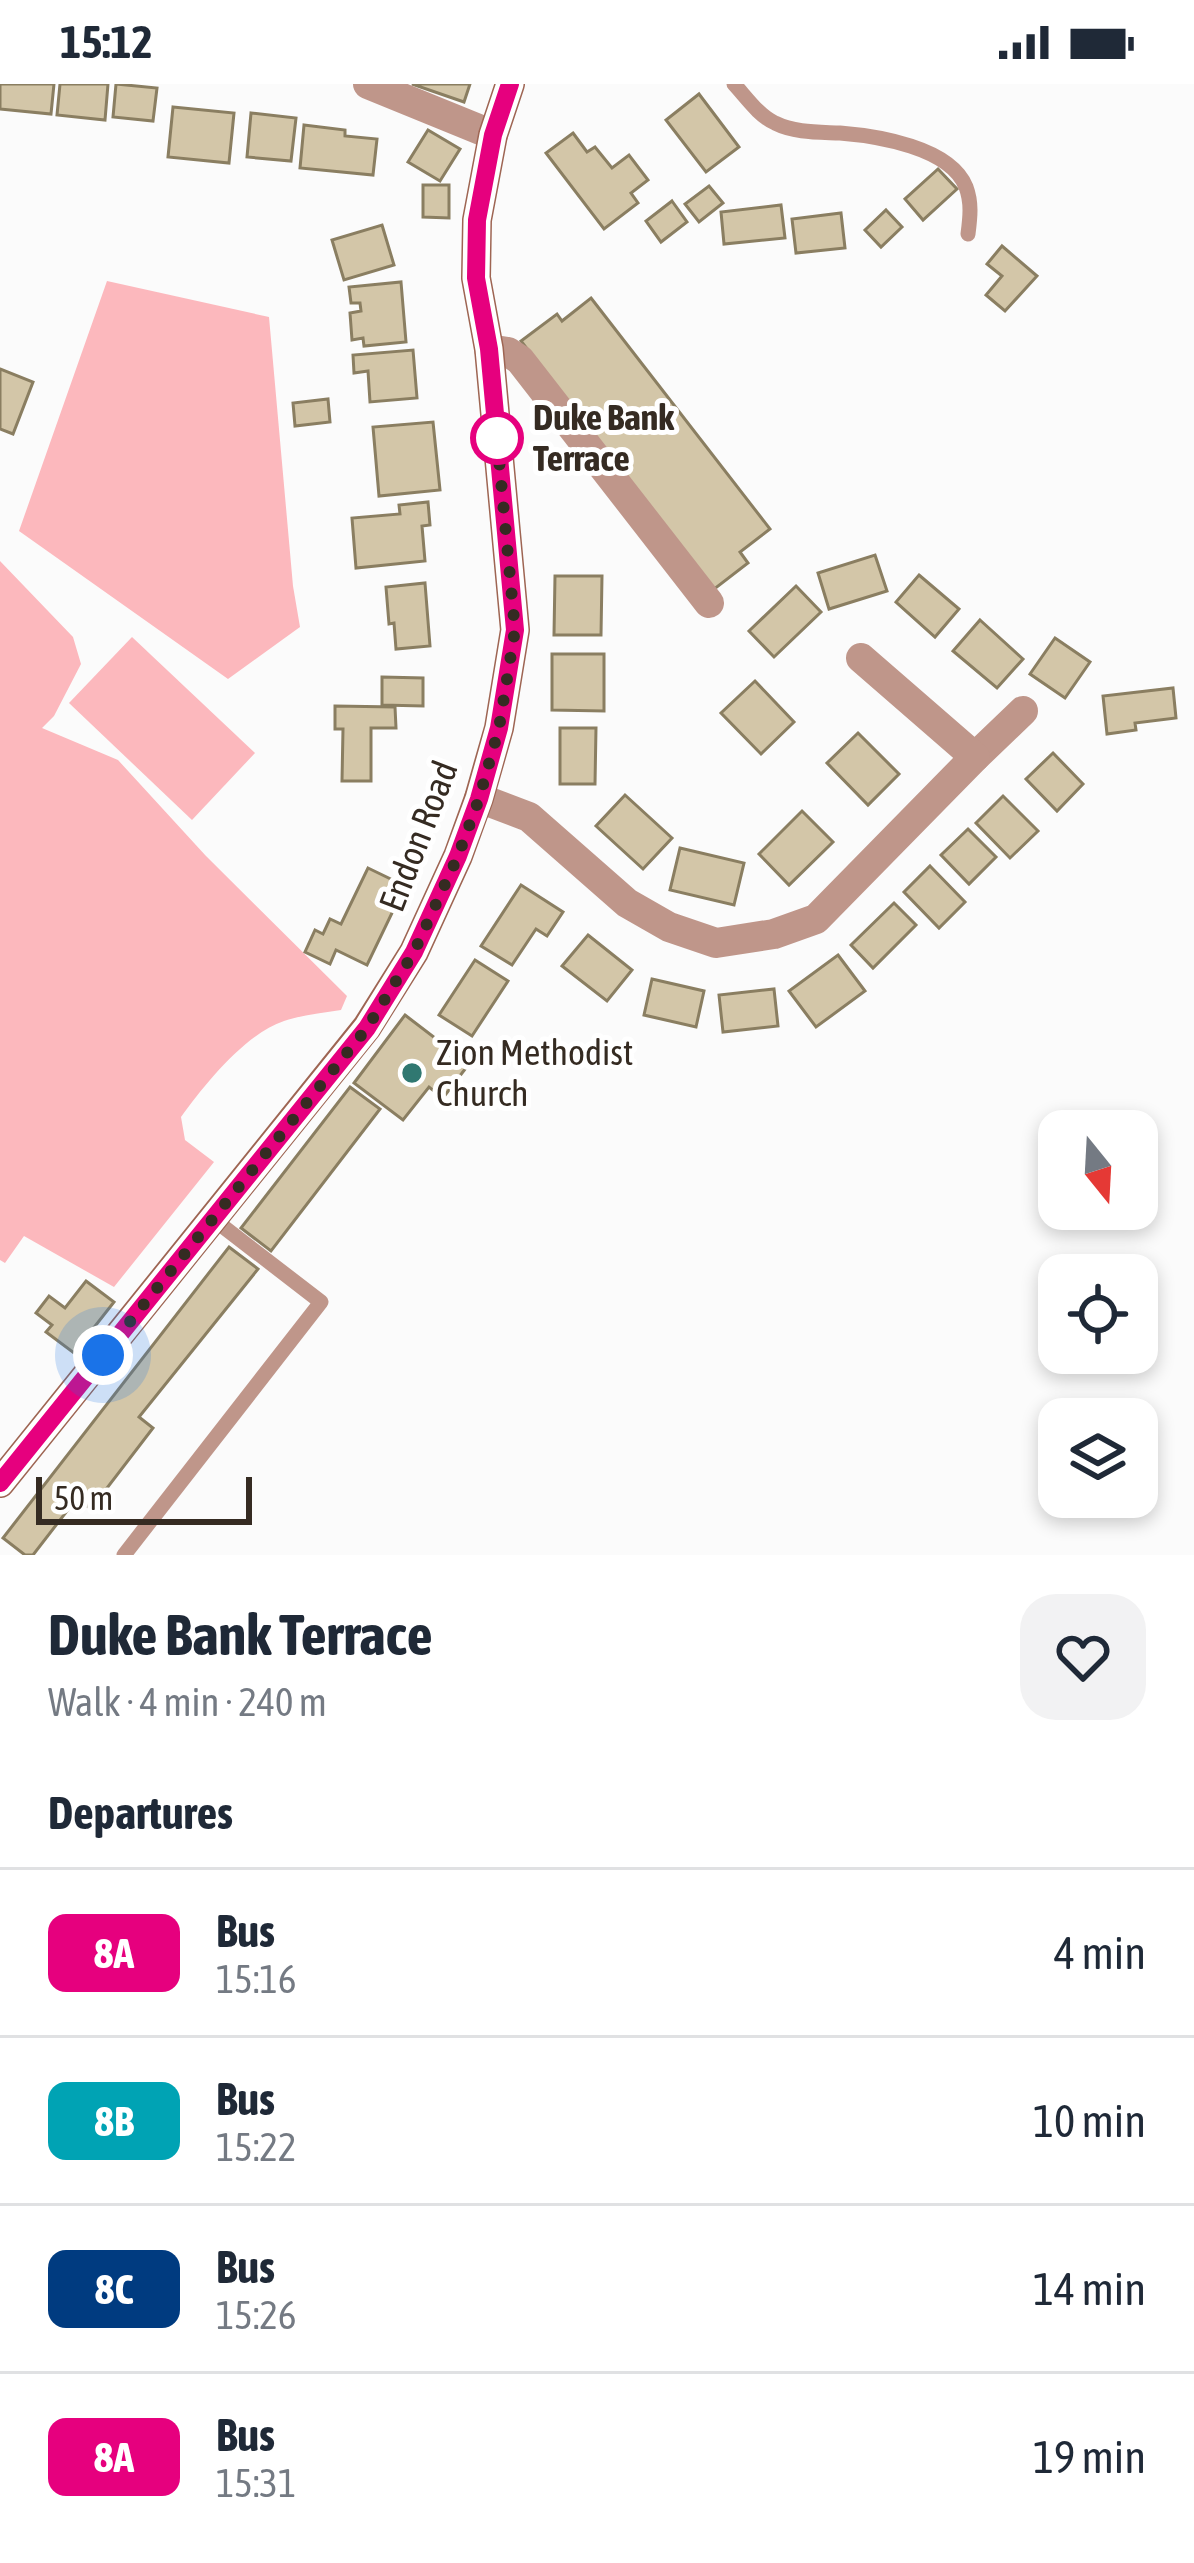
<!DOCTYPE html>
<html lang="en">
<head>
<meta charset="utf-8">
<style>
	:root { --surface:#fff; --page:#f2f2f3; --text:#1f2937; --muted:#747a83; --line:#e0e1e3 }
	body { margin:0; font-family:"Asap Condensed",sans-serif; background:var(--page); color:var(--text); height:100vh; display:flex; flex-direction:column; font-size:45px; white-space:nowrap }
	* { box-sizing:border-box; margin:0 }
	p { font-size:39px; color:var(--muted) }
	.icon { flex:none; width:66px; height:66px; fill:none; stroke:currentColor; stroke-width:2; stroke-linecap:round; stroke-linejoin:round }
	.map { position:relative; height:1471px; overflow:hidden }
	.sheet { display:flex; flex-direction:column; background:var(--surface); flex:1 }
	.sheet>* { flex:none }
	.badge { padding:0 24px; border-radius:18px; font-size:42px; line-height:78px }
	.needle { width:78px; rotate:162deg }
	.tools { position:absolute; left:1038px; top:1026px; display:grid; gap:24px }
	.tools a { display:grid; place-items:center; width:120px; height:120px; border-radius:24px; background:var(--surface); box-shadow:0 6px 18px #0003; font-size:60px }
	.scale { position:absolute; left:36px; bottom:30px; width:216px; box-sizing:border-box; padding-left:12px; border:6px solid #352b22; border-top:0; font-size:33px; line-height:42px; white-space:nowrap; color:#352b22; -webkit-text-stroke:9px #fff; paint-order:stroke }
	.you { position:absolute; width:60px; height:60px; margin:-30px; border:9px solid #fff; border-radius:50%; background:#1a73e8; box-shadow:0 0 0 18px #1a73e833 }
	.map>.badge { position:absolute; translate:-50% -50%; box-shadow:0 0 0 6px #fff }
	h2 { padding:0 48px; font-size:45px; line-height:108px }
	.round { display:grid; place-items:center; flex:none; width:126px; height:126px; border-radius:36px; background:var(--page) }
	.overview { display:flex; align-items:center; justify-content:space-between; height:204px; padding:0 48px }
	h1 { font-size:57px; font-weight:700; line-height:90px }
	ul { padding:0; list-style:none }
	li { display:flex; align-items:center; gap:36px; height:168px; padding:0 48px; border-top:3px solid var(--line) }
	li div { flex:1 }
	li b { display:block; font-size:45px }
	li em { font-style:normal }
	li .badge { min-width:132px; font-weight:700; text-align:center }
	.status { display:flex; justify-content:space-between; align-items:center; height:84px; padding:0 60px; background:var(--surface); direction:ltr }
	.status svg { height:33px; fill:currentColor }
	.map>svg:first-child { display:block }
</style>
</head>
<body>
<div class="status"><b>15:12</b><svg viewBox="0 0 49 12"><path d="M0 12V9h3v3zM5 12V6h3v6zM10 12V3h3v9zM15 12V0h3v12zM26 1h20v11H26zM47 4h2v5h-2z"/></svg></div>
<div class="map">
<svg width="1194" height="1471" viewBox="0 0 1194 1471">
	<rect width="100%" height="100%" fill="#fbfbfb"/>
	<g fill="#fcb8bd">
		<path d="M 107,197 L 269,233 L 293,502 L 300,543 L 228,595 L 19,447 Z"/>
		<path d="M 0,477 L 73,553 L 81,580 L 54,632 L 42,644 L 118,676 L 206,772 L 347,912 L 341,926 C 322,929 302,931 284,937 C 245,950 205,1000 181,1033 L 185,1056 L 214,1078 L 114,1203 L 24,1152 L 5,1179 L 0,1176 Z"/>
		<path d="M 132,553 L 255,669 L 192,736 L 69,619 Z"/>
	</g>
	<g fill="#d3c6a8" stroke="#8a7e61" stroke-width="3">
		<path d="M 0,0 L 54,0 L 51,30 L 0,25 Z"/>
		<path d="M 60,0 L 108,0 L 105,36 L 57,31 Z"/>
		<path d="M 116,0 L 157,4 L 153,37 L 113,33 Z"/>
		<path d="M 412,0 L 470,0 L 464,18 Z"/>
		<path d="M 699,10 L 739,63 L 706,88 L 666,36 Z"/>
		<path d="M 173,23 L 234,29 L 229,79 L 168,73 Z"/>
		<path d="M 251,29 L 296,34 L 291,77 L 247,73 Z"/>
		<path d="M 304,41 L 345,46 L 345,52 L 377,55 L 373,91 L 300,84 Z"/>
		<path d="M 428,46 L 460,65 L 440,97 L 408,78 Z"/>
		<path d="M 573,49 L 587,68 L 595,63 L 612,84 L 629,71 L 648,96 L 631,109 L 638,119 L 604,145 L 546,69 Z"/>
		<path d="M 938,85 L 957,105 L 923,136 L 905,115 Z"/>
		<path d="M 423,101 L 449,101 L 449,134 L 423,133 Z"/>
		<path d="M 709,102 L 723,119 L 699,138 L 685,120 Z"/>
		<path d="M 672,117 L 687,138 L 661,158 L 646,137 Z"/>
		<path d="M 781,121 L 785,154 L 724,160 L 721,128 Z"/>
		<path d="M 886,126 L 902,143 L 881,163 L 865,146 Z"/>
		<path d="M 841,129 L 845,164 L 796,169 L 792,135 Z"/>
		<path d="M 382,141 L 394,181 L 344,196 L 332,156 Z"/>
		<path d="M 1002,162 L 1037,192 L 1005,227 L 986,211 L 1002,192 L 987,180 Z"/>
		<path d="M 401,198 L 406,258 L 364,262 L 363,254 L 352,256 L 350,229 L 361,227 L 360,219 L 351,219 L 349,203 Z"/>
		<path d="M 591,214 L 770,445 L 740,468 L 748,479 L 713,506 L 521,257 L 557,230 L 562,237 Z"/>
		<path d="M 413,266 L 417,314 L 370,318 L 368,287 L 354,289 L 353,271 Z"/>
		<path d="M 0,285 L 33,298 L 13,350 L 0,345 Z"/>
		<path d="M 328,315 L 330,338 L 295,342 L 293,319 Z"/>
		<path d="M 433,338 L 440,406 L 379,412 L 373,343 Z"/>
		<path d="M 428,418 L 430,441 L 422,442 L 425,477 L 356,484 L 352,434 L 400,430 L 399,421 Z"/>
		<path d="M 875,471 L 887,507 L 829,525 L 818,489 Z"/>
		<path d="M 919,491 L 959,525 L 935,553 L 896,518 Z"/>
		<path d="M 555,492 L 602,492 L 601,551 L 554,551 Z"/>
		<path d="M 425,499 L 430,562 L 396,565 L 394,539 L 389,540 L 386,503 Z"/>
		<path d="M 796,502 L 821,528 L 774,573 L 749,547 Z"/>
		<path d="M 980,536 L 1023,575 L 997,604 L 953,567 Z"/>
		<path d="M 1055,554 L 1090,578 L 1065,614 L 1030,590 Z"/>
		<path d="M 552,570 L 604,570 L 604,627 L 552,626 Z"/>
		<path d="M 382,593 L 423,594 L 423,622 L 382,621 Z"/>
		<path d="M 755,597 L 794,638 L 761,670 L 721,629 Z"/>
		<path d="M 1173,604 L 1176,634 L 1135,639 L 1136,646 L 1107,650 L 1103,612 Z"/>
		<path d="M 335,622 L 395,623 L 396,644 L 371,644 L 371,697 L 342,697 L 343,645 L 335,645 Z"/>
		<path d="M 560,644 L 596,644 L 595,700 L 560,700 Z"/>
		<path d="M 858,649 L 899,690 L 868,721 L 827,679 Z"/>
		<path d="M 1053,669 L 1083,700 L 1057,727 L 1026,695 Z"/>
		<path d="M 625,711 L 672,754 L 643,785 L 596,742 Z"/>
		<path d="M 1003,712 L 1038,747 L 1010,774 L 976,739 Z"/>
		<path d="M 802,727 L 833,758 L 789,801 L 759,770 Z"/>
		<path d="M 968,745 L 996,773 L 969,800 L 941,771 Z"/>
		<path d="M 680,764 L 744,779 L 734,821 L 670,806 Z"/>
		<path d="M 930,782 L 965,818 L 939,844 L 904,808 Z"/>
		<path d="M 368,784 L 405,802 L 367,881 L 336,866 L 330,880 L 305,868 L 315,846 L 323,850 L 330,835 L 341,840 Z"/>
		<path d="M 521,801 L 563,828 L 547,852 L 536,845 L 512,881 L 481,862 Z"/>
		<path d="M 894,819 L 916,841 L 873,884 L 851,861 Z"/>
		<path d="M 588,851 L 632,886 L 607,917 L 562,882 Z"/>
		<path d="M 838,871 L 865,907 L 816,943 L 789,907 Z"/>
		<path d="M 475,876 L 508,897 L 472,952 L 439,931 Z"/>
		<path d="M 652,895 L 704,907 L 696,943 L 644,931 Z"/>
		<path d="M 774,905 L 778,942 L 723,948 L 719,911 Z"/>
		<path d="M 405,931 L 469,980 L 443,1014 L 429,1003 L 403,1036 L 354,999 Z"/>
		<path d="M 350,1003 L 380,1025 L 271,1167 L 241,1144 Z"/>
		<path d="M 229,1163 L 258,1185 L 139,1333 L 153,1344 L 91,1425 L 77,1414 L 33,1471 L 25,1471 L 3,1454 Z"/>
		<path d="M 86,1197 L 114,1218 L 74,1269 L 46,1248 L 52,1241 L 36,1229 L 49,1212 L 65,1224 Z"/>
	</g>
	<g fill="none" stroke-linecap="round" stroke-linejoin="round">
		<g stroke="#bf968a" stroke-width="15">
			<path d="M 734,0 C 746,13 759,32 775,39 C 795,49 818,48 840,49 C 877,52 950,63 966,103 C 972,119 970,134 968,150"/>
			<path d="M 124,1471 L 321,1218 L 212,1134"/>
		</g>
		<g stroke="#bf968a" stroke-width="30">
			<path d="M 368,0 L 493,51"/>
			<path d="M 489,265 L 508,268 L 520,276 L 709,519"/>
			<path d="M 975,673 L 1023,627"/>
			<path d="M 479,714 L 529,733 L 627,819 L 669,843 L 716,859 L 774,850 L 816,835 L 975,673 L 861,574"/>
		</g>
		<path stroke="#9e6553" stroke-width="30" d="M 0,1399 L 367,943 L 414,868 L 458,772 L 479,714 L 499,644 L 515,546 L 489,265 L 476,194 L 477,136 L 493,51 L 510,0"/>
	</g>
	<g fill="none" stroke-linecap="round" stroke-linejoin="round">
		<g stroke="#fff" stroke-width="27">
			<path id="line" d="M 0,1399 L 367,944 L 414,868 L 458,772 L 479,715 L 499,644 L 515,546 L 489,265 L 476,194 L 477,136 L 493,51 L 510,0"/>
		</g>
		<use href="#line" stroke="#e6007e" stroke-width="18"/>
		<path stroke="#352b22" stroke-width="12" stroke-dasharray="0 21.6" d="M 103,1271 L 367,944 L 414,868 L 458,772 L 479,715 L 499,644 L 515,546 L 497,354"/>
	</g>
	<circle fill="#fff" stroke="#e6007e" stroke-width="6" cx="497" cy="354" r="24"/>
	<circle fill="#307871" stroke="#fff" stroke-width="4.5" cx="412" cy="989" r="12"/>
	<g text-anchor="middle" stroke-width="10" stroke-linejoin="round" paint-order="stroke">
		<g font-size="36" font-weight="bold" fill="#352b22" stroke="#fff" text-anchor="start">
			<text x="533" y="346">Duke Bank<tspan x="533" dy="41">Terrace</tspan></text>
		</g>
		<g font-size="36" fill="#352b22" stroke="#fff">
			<text transform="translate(418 752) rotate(-69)" y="13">Endon Road</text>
		</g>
		<g font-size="36" fill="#352b22" stroke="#fff" text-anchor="start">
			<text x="436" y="981">Zion Methodist<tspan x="436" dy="41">Church</tspan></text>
		</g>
	</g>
</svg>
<div class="tools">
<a><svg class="needle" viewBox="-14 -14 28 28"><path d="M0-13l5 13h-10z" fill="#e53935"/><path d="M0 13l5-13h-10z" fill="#747a83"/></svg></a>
<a><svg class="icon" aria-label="locate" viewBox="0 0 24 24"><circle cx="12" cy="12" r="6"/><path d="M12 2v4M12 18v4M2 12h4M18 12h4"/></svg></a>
<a><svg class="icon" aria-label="layers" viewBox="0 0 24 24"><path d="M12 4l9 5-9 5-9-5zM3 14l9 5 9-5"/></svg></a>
</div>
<div class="scale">50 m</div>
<div class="you" style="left:103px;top:1271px"></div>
</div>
<section class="sheet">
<div class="overview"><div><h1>Duke Bank Terrace</h1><p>Walk · 4 min · 240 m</p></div><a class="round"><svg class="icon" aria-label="heart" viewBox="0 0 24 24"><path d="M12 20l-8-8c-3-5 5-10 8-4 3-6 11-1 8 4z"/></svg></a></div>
<h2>Departures</h2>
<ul>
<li><span class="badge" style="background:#e6007e;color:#fff">8A</span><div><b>Bus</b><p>15:16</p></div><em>4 min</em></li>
<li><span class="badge" style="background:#00a3b4;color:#fff">8B</span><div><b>Bus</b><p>15:22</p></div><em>10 min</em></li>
<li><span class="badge" style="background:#003b80;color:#fff">8C</span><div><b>Bus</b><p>15:26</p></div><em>14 min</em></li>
<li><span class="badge" style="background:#e6007e;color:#fff">8A</span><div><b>Bus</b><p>15:31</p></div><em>19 min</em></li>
</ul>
</section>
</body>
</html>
